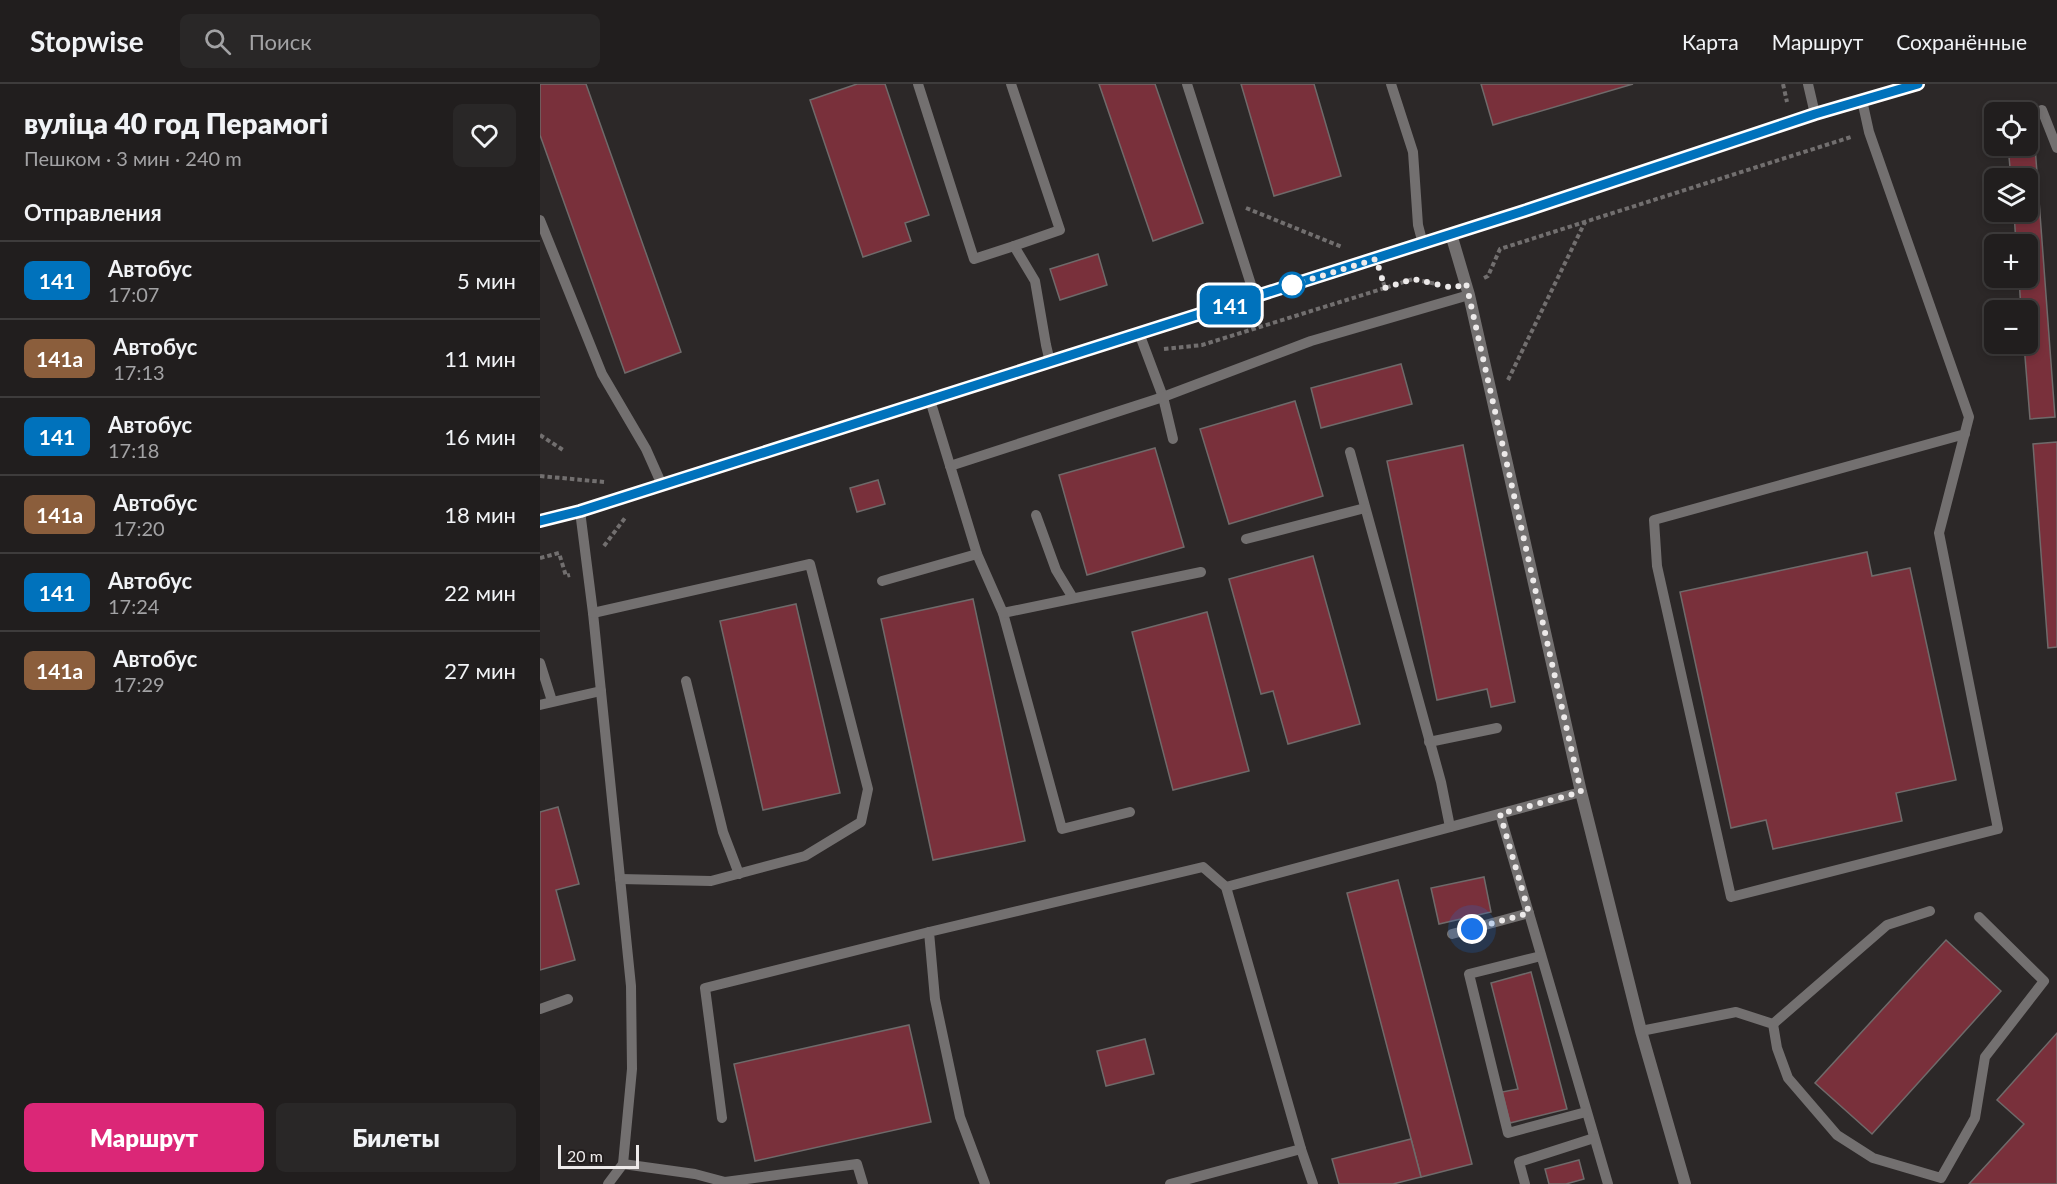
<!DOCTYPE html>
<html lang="ru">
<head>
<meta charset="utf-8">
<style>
	:root { --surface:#211e1e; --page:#292727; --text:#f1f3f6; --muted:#a2a2a4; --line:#3e3c3c; --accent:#db2777 }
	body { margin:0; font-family:Lato,sans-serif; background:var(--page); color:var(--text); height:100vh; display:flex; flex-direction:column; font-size:22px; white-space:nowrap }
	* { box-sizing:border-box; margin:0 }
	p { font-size:20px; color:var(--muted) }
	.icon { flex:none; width:33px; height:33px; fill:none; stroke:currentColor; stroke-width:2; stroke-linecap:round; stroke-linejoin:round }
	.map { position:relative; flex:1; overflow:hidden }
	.drawer { display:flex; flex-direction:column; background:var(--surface); width:540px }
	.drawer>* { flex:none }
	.badge { padding:0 12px; border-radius:9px; font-size:21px; line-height:39px }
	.tools { position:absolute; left:1444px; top:18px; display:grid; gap:12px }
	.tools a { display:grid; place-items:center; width:54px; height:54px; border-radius:9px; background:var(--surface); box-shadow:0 3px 9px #0003,0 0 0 2px var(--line); font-size:30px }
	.scale { position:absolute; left:18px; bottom:15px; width:81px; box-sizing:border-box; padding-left:6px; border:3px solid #edeaea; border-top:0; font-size:16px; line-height:21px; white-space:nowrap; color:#edeaea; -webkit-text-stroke:4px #231e1e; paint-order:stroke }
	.you { position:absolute; width:30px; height:30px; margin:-15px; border:4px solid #fff; border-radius:50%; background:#1a73e8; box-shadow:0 0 0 9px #1a73e833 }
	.map>.badge { position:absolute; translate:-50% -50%; box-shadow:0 0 0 3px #fff }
	h2 { padding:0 24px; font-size:22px; line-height:54px }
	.round { display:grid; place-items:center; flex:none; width:63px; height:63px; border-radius:9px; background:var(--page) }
	.summary { display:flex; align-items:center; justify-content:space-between; height:102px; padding:0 24px }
	h1 { font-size:28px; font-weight:800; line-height:45px }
	.primary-button { display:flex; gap:12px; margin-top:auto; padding:12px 24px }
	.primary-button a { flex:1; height:69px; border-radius:9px; background:var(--accent); color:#fff; font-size:24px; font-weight:800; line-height:69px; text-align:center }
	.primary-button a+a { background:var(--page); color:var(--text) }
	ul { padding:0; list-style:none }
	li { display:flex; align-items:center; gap:18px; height:78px; padding:0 24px; border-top:2px solid var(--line) }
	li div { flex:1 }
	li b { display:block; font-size:22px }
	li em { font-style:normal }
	li .badge { min-width:66px; font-weight:700; text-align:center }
	header { display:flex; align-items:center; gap:36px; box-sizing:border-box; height:84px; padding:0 30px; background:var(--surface); border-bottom:2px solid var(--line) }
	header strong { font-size:28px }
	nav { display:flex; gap:33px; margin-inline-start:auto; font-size:21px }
	.search { width:420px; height:54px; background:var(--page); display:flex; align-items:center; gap:15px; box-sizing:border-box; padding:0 21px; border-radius:9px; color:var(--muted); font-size:22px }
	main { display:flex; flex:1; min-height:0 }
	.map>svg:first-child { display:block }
</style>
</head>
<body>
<header>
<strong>Stopwise</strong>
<div class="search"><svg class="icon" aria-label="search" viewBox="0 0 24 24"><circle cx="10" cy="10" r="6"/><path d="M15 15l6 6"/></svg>Поиск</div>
<nav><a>Карта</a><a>Маршрут</a><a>Сохранённые</a></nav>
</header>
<main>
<section class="drawer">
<div class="summary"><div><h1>вуліца 40 год Перамогі</h1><p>Пешком · 3 мин · 240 m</p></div><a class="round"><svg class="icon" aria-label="heart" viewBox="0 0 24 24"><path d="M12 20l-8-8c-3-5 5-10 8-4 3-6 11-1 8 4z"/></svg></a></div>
<h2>Отправления</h2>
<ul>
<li><span class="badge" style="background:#0072bc;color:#fff">141</span><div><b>Автобус</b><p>17:07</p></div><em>5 мин</em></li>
<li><span class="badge" style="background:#8b5e3c;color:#fff">141а</span><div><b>Автобус</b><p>17:13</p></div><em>11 мин</em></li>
<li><span class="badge" style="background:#0072bc;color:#fff">141</span><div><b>Автобус</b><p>17:18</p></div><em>16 мин</em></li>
<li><span class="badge" style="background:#8b5e3c;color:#fff">141а</span><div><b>Автобус</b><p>17:20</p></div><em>18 мин</em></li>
<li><span class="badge" style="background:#0072bc;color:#fff">141</span><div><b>Автобус</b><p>17:24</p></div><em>22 мин</em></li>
<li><span class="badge" style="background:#8b5e3c;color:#fff">141а</span><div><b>Автобус</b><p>17:29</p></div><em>27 мин</em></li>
</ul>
<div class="primary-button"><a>Маршрут</a><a>Билеты</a></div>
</section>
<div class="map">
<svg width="1517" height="1100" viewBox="0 0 1517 1100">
	<rect width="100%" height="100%" fill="#2c2828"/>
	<g fill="#79303b" stroke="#6f6a6a" stroke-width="1.5">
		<path d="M 0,0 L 46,0 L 141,268 L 85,289 L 0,51 Z"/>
		<path d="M 317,0 L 345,0 L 389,131 L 365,139 L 371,157 L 323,173 L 270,16 Z"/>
		<path d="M 559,0 L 615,0 L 663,139 L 613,157 Z"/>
		<path d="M 701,0 L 774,0 L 801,92 L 734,112 Z"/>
		<path d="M 941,0 L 1093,0 L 953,41 Z"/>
		<path d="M 1493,35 L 1515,333 L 1490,335 L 1484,260 L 1488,260 L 1488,226 L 1481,226 L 1479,194 L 1488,194 L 1488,160 L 1476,160 L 1474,128 L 1488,128 L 1488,94 L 1471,94 L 1468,62 L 1488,62 L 1488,36 Z"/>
		<path d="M 558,170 L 567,201 L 520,216 L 510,185 Z"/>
		<path d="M 861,280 L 872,320 L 781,344 L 771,304 Z"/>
		<path d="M 755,317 L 783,412 L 689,440 L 660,345 Z"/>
		<path d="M 1517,358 L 1517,563 L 1508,564 L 1493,360 Z"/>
		<path d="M 923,361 L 975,618 L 951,623 L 947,605 L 897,616 L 847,377 Z"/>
		<path d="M 615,364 L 644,463 L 547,491 L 519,391 Z"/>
		<path d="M 338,396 L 345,420 L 317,428 L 310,404 Z"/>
		<path d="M 1327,468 L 1332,492 L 1370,484 L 1416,696 L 1356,709 L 1362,737 L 1233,765 L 1226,736 L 1191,744 L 1140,508 Z"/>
		<path d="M 773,472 L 820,640 L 748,660 L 733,607 L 721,610 L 689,495 Z"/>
		<path d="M 433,515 L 485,757 L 393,776 L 341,535 Z"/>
		<path d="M 256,520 L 300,709 L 223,726 L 180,537 Z"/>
		<path d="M 667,528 L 709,687 L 633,706 L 592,548 Z"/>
		<path d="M 18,723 L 39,800 L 16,806 L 35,876 L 0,886 L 0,728 Z"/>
		<path d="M 944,793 L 951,828 L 899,840 L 891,804 Z"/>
		<path d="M 858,796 L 932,1080 L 881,1093 L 807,809 Z"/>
		<path d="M 1406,856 L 1461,907 L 1332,1050 L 1275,999 Z"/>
		<path d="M 991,888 L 1027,1025 L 970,1039 L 962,1008 L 978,1005 L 951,899 Z"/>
		<path d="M 369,941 L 391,1038 L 215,1077 L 194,980 Z"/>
		<path d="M 1517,949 L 1517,1100 L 1429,1100 L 1484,1040 L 1457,1016 Z"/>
		<path d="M 605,955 L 614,990 L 566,1002 L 557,967 Z"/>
		<path d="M 871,1055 L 881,1093 L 853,1100 L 799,1100 L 792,1075 Z"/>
		<path d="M 1039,1076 L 1044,1095 L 1026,1100 L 1009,1100 L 1005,1085 Z"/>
	</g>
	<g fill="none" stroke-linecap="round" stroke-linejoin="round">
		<g stroke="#726f6f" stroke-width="4" stroke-dasharray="4.5 3" stroke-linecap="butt">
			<path d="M 1243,0 L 1247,18"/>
			<path d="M 706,124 L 802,163"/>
			<path d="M 841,191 L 845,204 L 873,195 L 896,200"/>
			<path d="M 944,194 L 948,192 L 960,165 L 1311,53"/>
			<path d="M 624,265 L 662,261 L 845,204"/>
			<path d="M 968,296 L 1045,138"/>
			<path d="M 0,351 L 23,366"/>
			<path d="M 0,392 L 64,398"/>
			<path d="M 64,462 L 85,434"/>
			<path d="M 0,474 L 19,469 L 26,492 L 30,491"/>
		</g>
		<g stroke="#737070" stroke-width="10">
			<path d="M 378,0 L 434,175 L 474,162 L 495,197 L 506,261 L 510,278"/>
			<path d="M 471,0 L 520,146 L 474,162"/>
			<path d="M 647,0 L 715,213"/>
			<path d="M 851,0 L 873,68 L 878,141 L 883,160"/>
			<path d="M 1268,0 L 1275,30"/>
			<path d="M 1322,16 L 1329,48 L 1429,333 L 1399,449 L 1458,745 L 1191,813 L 1117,482 L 1114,436 L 1425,350"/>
			<path d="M 1502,26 L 1517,64"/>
			<path d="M 0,136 L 62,290 L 106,365 L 122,401"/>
			<path d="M 599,249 L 623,313 L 633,355"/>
			<path d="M 390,316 L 437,470 L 463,529 L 522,745 L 590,728"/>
			<path d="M 810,368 L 901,698 L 910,743"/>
			<path d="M 410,382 L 623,313 L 771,257 L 929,211"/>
			<path d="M 40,427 L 53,529 L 91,902 L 92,985 L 83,1080 L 68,1100"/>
			<path d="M 496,431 L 516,486 L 533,514"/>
			<path d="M 706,455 L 825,424"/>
			<path d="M 342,497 L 437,470"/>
			<path d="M 53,529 L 270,480 L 328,705 L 321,738 L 265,772 L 171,797 L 80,795"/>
			<path d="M 463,529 L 661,488"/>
			<path d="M 0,579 L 12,617"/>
			<path d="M 146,597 L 183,748 L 199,790"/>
			<path d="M 0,621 L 61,607"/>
			<path d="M 889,658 L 957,644"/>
			<path d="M 960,730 L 1068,1100"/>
			<path d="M 686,803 L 1041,708"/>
			<path d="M 912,850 L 989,829"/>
			<path d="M 1001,872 L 929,890 L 968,1049 L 1046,1028"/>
			<path d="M 0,925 L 28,915"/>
			<path d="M 1233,940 L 1347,841 L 1390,827"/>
			<path d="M 1101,947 L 1196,928 L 1233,940 L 1237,964 L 1248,994 L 1297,1051 L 1333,1074 L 1401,1094 L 1435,1034 L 1445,973 L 1504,897 L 1439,833"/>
			<path d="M 182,1034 L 165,904 L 389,848"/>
			<path d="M 761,1065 L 773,1100"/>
			<path d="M 83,1080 L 155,1090 L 185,1098 L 317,1080 L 323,1100"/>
			<path d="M 445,1100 L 420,1033 L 395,915 L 389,848 L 663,783 L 686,803 L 761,1065 L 630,1100"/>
			<path d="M 985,1100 L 979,1078 L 1054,1054"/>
		</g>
		<path stroke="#737070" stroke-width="12" d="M 911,150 L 929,211 L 1041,708 L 1101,947 L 1145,1100"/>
		<path stroke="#737070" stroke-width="12" d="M 0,437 L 40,427 L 984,127 L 1275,30 L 1378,0"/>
	</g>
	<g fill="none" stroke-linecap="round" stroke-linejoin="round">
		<g stroke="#fff" stroke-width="14">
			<path id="line" d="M 0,437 L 40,427 L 984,127 L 1275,30 L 1378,0"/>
		</g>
		<use href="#line" stroke="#0072bc" stroke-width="9"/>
		<path stroke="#edeaea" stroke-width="6" stroke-dasharray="0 10.8" d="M 752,201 L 836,175 L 845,204 L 873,195 L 914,204 L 926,199 L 1041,708 L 960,730 L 989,829 L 932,845"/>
	</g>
	<circle fill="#fff" stroke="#0072bc" stroke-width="3" cx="752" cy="201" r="12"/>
</svg>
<div class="tools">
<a><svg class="icon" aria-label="locate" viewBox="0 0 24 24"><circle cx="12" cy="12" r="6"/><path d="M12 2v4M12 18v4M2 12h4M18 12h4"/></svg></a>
<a><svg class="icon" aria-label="layers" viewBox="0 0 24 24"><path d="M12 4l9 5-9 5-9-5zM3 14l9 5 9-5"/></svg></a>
<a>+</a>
<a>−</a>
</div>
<div class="scale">20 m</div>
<div class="you" style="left:932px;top:845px"></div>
<b class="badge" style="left:690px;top:221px;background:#0072bc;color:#fff">141</b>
</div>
</main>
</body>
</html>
